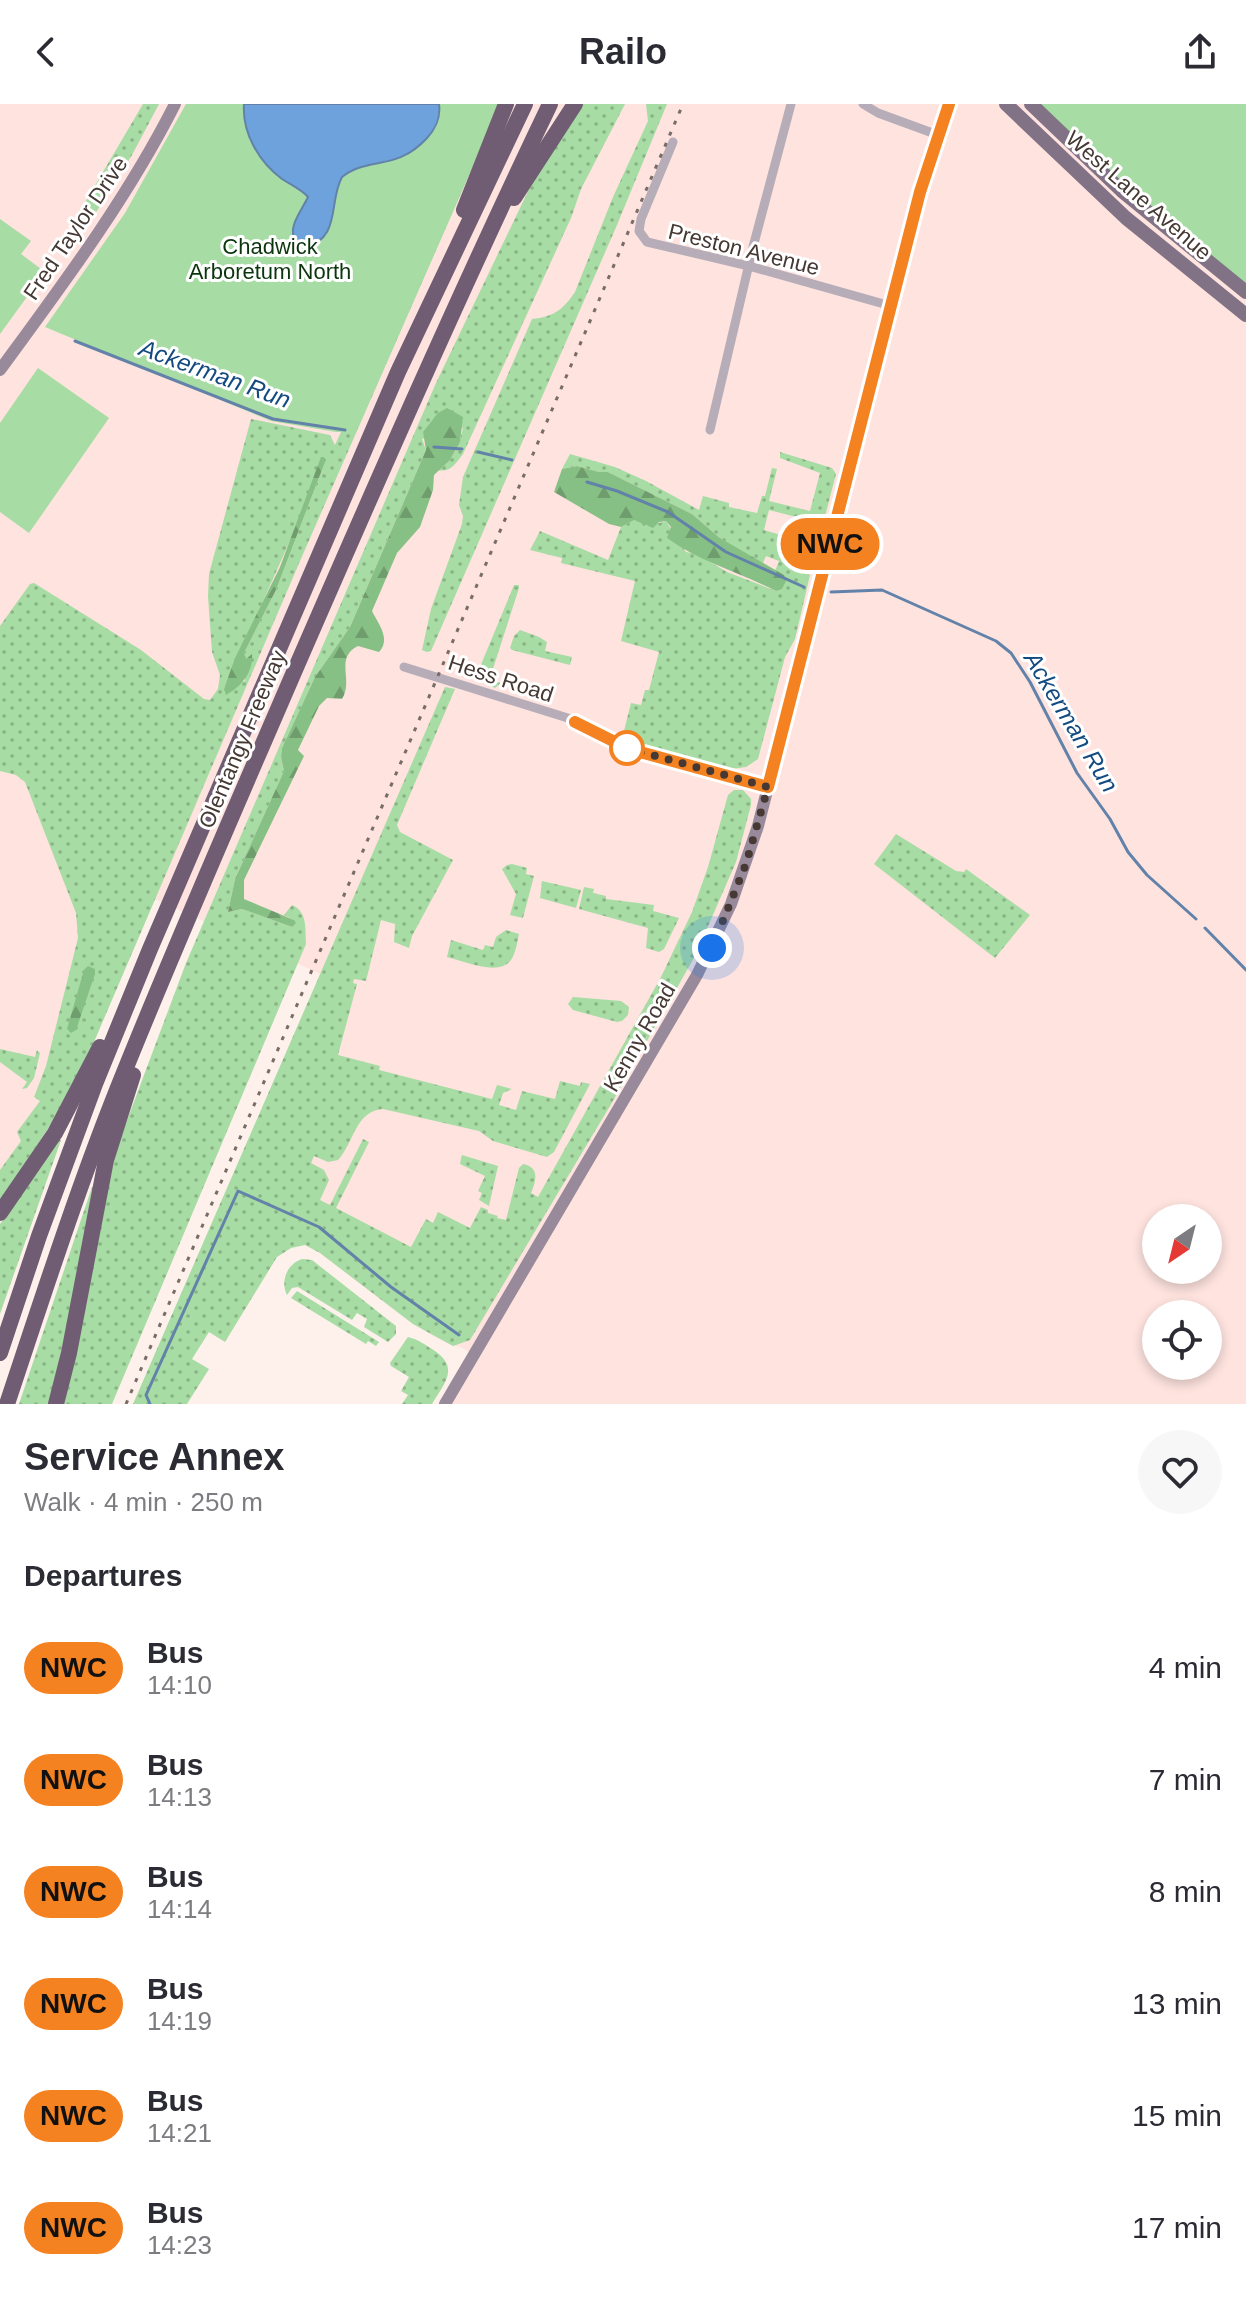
<!DOCTYPE html>
<html lang="en">
<head>
<meta charset="utf-8">
<style>
	:root { --surface:#fff; --page:#f7f7f7; --text:#2b2b33; --muted:#7c7c81 }
	body { margin:0; font-family:Helvetica,sans-serif; background:var(--page); color:var(--text); height:100vh; display:flex; flex-direction:column; font-size:30px; white-space:nowrap }
	* { box-sizing:border-box; margin:0 }
	p { font-size:26px; color:var(--muted) }
	.icon { flex:none; width:44px; height:44px; fill:none; stroke:currentColor; stroke-width:2; stroke-linecap:round; stroke-linejoin:round }
	.map { position:relative; height:1300px; overflow:hidden }
	.sheet { display:flex; flex-direction:column; background:var(--surface); flex:1 }
	.sheet>* { flex:none }
	.badge { padding:0 16px; border-radius:26px; font-size:28px; line-height:52px }
	.needle { width:52px; rotate:215deg }
	.tools { position:absolute; left:1142px; top:1100px; display:grid; gap:16px }
	.tools a { display:grid; place-items:center; width:80px; height:80px; border-radius:50%; background:var(--surface); box-shadow:0 4px 12px #0003; font-size:40px }
	.you { position:absolute; width:40px; height:40px; margin:-20px; border:6px solid #fff; border-radius:50%; background:#1a73e8; box-shadow:0 0 0 12px #1a73e833 }
	.map>.badge { position:absolute; translate:-50% -50%; box-shadow:0 0 0 4px #fff }
	h2 { padding:0 24px; font-size:30px; line-height:72px }
	.round { display:grid; place-items:center; flex:none; width:84px; height:84px; border-radius:42px; background:var(--page) }
	.summary { display:flex; align-items:center; justify-content:space-between; height:136px; padding:0 24px }
	h1 { font-size:38px; font-weight:600; line-height:60px }
	ul { padding:0; list-style:none }
	li { display:flex; align-items:center; gap:24px; height:112px; padding:0 24px }
	li div { flex:1 }
	li b { display:block; font-size:30px }
	li em { font-style:normal }
	li .badge { min-width:88px; font-weight:700; text-align:center }
	header { display:flex; justify-content:space-between; align-items:center; height:104px; padding:0 24px; background:var(--surface); font-size:36px; font-weight:600 }
	.map>svg:first-child { display:block }
</style>
</head>
<body>
<header><svg class="icon" aria-label="back" viewBox="0 0 24 24"><path d="M15 5l-7 7 7 7"/></svg>Railo<svg class="icon" aria-label="share" viewBox="0 0 24 24"><path d="M12 15V3M7 8l5-5 5 5M5 13v7h14v-7"/></svg></header>
<div class="map">
<svg width="1246" height="1300" viewBox="0 0 1246 1300">
	<defs>
		<pattern id="grass-dots" width="8" height="8" patternUnits="userSpaceOnUse" patternTransform="scale(2)"><rect width="8" height="8" fill="#a7dca4"/><path d="M2 2h.1M6 6h.1" fill="none" stroke="#8ab386" stroke-width="1.8" stroke-linecap="round"/></pattern>
		<pattern id="forest-firs" width="22" height="20" patternUnits="userSpaceOnUse" patternTransform="scale(2)"><rect width="22" height="20" fill="#87c084"/><path d="M5 1l3.5 6h-7zM16 11l3.5 6h-7z" fill="#709d6d"/></pattern>
	</defs>
	<rect width="100%" height="100%" fill="#fef1eb"/>
	<path fill="#fee3df" fill-rule="evenodd" d="M 0,0 L 1246,0 L 1246,1300 L 445,1300 L 474,1251 L 459,1242 L 453,1242 L 439,1235 L 413,1220 L 320,1149 L 227,1096 L 325,872 L 135,786 L 54,992 L 0,1077 ZM 1156,1114 L 1208,1114 L 1208,1166 L 1156,1166 ZM 1156,1210 L 1208,1210 L 1208,1262 L 1156,1262 Z"/>
	<g fill="url(#grass-dots)" fill-rule="evenodd">
		<path d="M 143,0 L 159,0 L 132,51 L 88,121 L 81,119 L 79,114 L 80,107 Z"/>
		<path d="M 582,0 L 625,0 L 581,85 L 571,114 L 463,350 C 455,360 451,369 437,366 C 453,358 459,341 463,324 L 422,335 L 426,346 L 350,523 L 315,573 L 282,644 L 281,653 L 284,667 L 235,775 L 228,808 L 242,805 L 292,823 L 294,816 L 284,811 L 292,801 C 308,808 305,825 306,840 L 112,1300 L 64,1300 L 107,1077 L 123,1027 L 186,859 L 436,279 L 531,81 Z"/>
		<path d="M 646,0 L 667,0 L 617,121 L 431,547 L 427,548 L 422,546 L 431,505 L 462,420 L 463,412 L 459,401 L 463,373 L 532,215 C 553,213 563,206 575,188 L 613,93 L 648,17 Z"/>
		<path d="M 487,30 L 300,457 L 85,959 L 59,1008 L 0,1097 L 0,1066 L 21,1037 L 17,1028 L 40,997 L 34,993 L 46,962 L 78,834 L 76,809 L 25,678 L 16,671 L 0,667 L 0,522 L 30,480 L 34,479 L 141,546 L 204,595 L 210,596 L 218,585 L 220,571 L 212,548 L 208,492 L 209,470 L 251,315 L 330,331 L 335,341 L 430,136 ZM 325,358 L 276,486 L 244,549 L 245,577 L 224,585 Z"/>
		<path d="M 780,348 L 832,364 L 836,370 L 823,420 L 819,424 L 812,424 L 804,415 L 769,406 L 764,426 L 784,432 C 780,453 799,457 810,471 L 795,535 L 785,553 L 758,655 L 746,663 L 732,665 L 634,639 L 624,627 L 631,599 L 641,601 L 645,586 L 649,586 L 659,548 L 621,537 L 635,477 L 561,459 L 562,454 L 530,446 L 540,427 L 608,456 L 621,423 L 633,416 L 642,417 L 647,422 L 666,417 L 686,448 L 697,450 L 727,468 L 776,487 L 784,471 L 775,467 L 779,457 L 766,452 L 762,461 L 720,434 L 692,410 L 608,368 L 599,368 L 577,362 L 562,365 L 570,350 L 615,363 L 646,377 L 699,406 L 703,392 L 729,399 L 729,403 L 757,409 L 762,392 L 765,392 L 772,364 L 777,365 L 769,397 L 810,407 L 820,369 L 780,354 Z"/>
		<path d="M 514,481 L 519,481 L 519,484 L 491,571 L 494,577 L 501,579 L 495,584 L 483,577 L 480,563 Z"/>
		<path d="M 520,526 L 539,533 L 547,538 L 545,547 L 572,553 L 570,561 L 512,546 L 510,544 L 514,532 Z"/>
		<path d="M 445,583 L 455,585 L 397,721 L 400,728 L 453,756 L 412,832 L 409,844 L 394,838 L 395,820 L 381,816 L 366,877 L 354,875 L 353,879 L 357,880 L 338,951 L 380,962 L 379,966 L 492,995 L 497,981 L 512,985 L 503,989 L 499,1001 L 516,1006 L 522,987 L 555,995 L 560,977 L 580,982 L 581,978 L 590,980 L 554,1048 L 547,1053 L 493,1037 L 479,1027 L 383,1005 C 355,1007 354,1039 338,1056 L 328,1058 L 314,1052 L 311,1059 L 324,1066 L 329,1076 L 320,1096 L 330,1101 L 363,1035 L 369,1038 L 336,1104 L 411,1143 L 426,1115 L 433,1119 L 438,1108 L 470,1124 L 481,1103 L 488,1106 L 488,1109 L 498,1112 L 497,1114 L 506,1116 L 519,1064 L 523,1060 C 540,1063 536,1077 531,1089 L 538,1093 L 661,873 L 692,808 L 708,763 L 728,691 L 734,686 L 743,686 L 751,695 L 751,701 L 736,758 L 695,852 L 610,1002 L 470,1236 L 453,1242 L 413,1220 L 320,1149 L 305,1141 L 291,1144 L 277,1153 L 225,1238 L 209,1228 L 192,1255 L 209,1265 L 187,1300 L 133,1300 Z"/>
		<path d="M 896,730 L 956,767 L 964,768 L 966,765 L 1030,811 L 995,854 L 874,760 Z"/>
		<path d="M 512,760 L 527,764 L 526,770 L 534,772 L 523,814 L 510,811 L 516,790 L 502,765 L 507,761 Z"/>
		<path d="M 542,777 L 581,786 L 576,804 L 540,794 Z"/>
		<path d="M 584,783 L 594,785 L 593,789 L 606,792 L 606,795 L 654,801 L 653,807 L 679,814 L 664,845 L 659,848 L 646,844 L 648,824 L 579,805 Z"/>
		<path d="M 506,826 L 519,830 C 517,838 516,849 511,856 C 499,873 464,857 447,853 L 451,836 L 483,846 L 485,841 L 493,843 L 496,833 Z"/>
		<path d="M 573,893 L 621,897 L 629,903 L 628,911 L 622,917 L 617,918 L 573,906 L 568,900 Z"/>
		<path d="M 0,945 L 35,953 L 37,946 L 40,949 L 34,974 L 27,984 L 22,985 L 27,978 L 0,958 Z"/>
		<path d="M 58,1036 L 61,1036 L 0,1210 L 0,1120 Z"/>
		<path d="M 462,1051 L 498,1062 L 489,1102 L 479,1096 L 482,1089 L 478,1087 L 485,1072 L 460,1060 Z"/>
		<path d="M 92,1083 L 95,1084 L 75,1190 L 49,1300 L 19,1300 Z"/>
		<path d="M 302,1155 L 312,1156 L 396,1222 L 396,1230 L 388,1238 L 364,1223 L 367,1215 L 357,1209 L 352,1216 L 298,1183 L 292,1184 L 287,1191 C 280,1177 287,1160 302,1155 Z"/>
		<path d="M 297,1187 L 379,1238 L 376,1242 L 368,1237 L 366,1240 L 291,1194 Z"/>
		<path d="M 408,1233 C 417,1235 424,1240 432,1245 C 460,1263 446,1277 432,1300 L 402,1300 L 408,1291 L 401,1287 L 409,1273 L 391,1262 L 390,1259 Z"/>
	</g>
	<g fill="url(#forest-firs)">
		<path d="M 447,304 L 463,313 L 460,338 L 450,356 L 434,371 L 433,386 L 420,423 L 397,449 L 372,507 C 379,521 391,535 379,548 L 358,542 C 334,554 354,576 342,595 L 327,594 L 319,602 L 298,646 L 304,652 L 244,776 L 244,795 L 294,816 L 296,819 L 292,823 L 242,805 L 228,808 L 235,775 L 284,667 L 281,653 L 282,644 L 315,573 L 350,523 L 426,346 L 423,328 L 438,309 Z"/>
		<path d="M 321,353 L 324,353 L 325,358 L 276,486 L 244,549 L 246,555 L 252,550 C 253,569 242,582 226,591 L 224,585 L 235,554 L 280,463 Z"/>
		<path d="M 577,362 L 599,368 L 608,368 L 692,410 L 720,434 L 784,471 L 786,477 L 782,485 L 776,487 C 739,468 700,458 667,434 L 671,423 L 666,417 L 659,418 L 653,424 L 634,416 L 621,423 L 609,420 L 554,388 L 562,365 Z"/>
		<path d="M 88,862 L 95,865 L 95,870 L 76,926 L 71,929 L 67,925 L 84,866 Z"/>
	</g>
	<g fill="#a7dca4">
		<path d="M 186,0 L 500,0 L 356,328 L 336,328 L 271,317 L 45,223 L 125,109 Z"/>
		<path d="M 1038,0 L 1246,0 L 1246,180 L 1139,93 Z"/>
		<path d="M 0,115 L 31,137 L 21,150 L 45,168 L 0,230 Z"/>
		<path d="M 38,264 L 109,314 L 29,429 L 0,408 L 0,319 Z"/>
	</g>
	<path fill="#6ea2dc" stroke="#6282a9" stroke-width="2" d="M 244,0 L 439,0 C 441,14 436,24 427,34 C 396,68 368,52 342,73 C 328,98 342,134 304,144 L 297,141 C 286,123 300,110 308,93 C 301,85 291,81 282,75 C 259,58 242,29 244,0 Z"/>
	<g fill="none" stroke-linecap="round" stroke-linejoin="round">
		<g stroke="#6282a9" stroke-width="3">
			<path d="M 75,237 L 273,315 L 345,326"/>
			<path d="M 434,343 L 462,345"/>
			<path d="M 478,348 L 512,356"/>
			<path d="M 587,378 L 617,387 L 668,408 L 726,448 L 804,483"/>
			<path d="M 831,488 L 882,486 L 996,537 L 1011,549 L 1030,578 L 1077,669 L 1110,715 L 1128,748 L 1147,771 L 1196,815"/>
			<path d="M 1205,824 L 1246,866"/>
			<path d="M 150,1300 L 146,1291 L 238,1087 L 319,1123 L 391,1183 L 459,1231"/>
		</g>
		<g stroke="#b6adb8" stroke-width="9">
			<path d="M 863,0 L 878,9 L 938,31"/>
			<path d="M 673,38 L 641,115 L 639,127 L 647,138 L 749,162 L 891,202"/>
			<path d="M 710,326 L 753,143 L 791,0"/>
			<path d="M 404,563 L 571,615 L 629,645 L 768,683"/>
		</g>
		<g stroke="#988a9b" stroke-width="12">
			<path d="M 0,266 C 63,180 127,95 175,0"/>
			<path d="M 445,1300 L 697,871 L 731,800 L 758,722 L 920,88 L 949,0"/>
		</g>
		<g stroke="#827286" stroke-width="14">
			<path d="M 1006,0 L 1126,114 L 1246,211"/>
			<path d="M 1031,0 L 1122,87 L 1246,188"/>
		</g>
		<g stroke="#705d73" stroke-width="16">
			<path d="M 514,94 L 575,0"/>
			<path d="M 464,106 L 506,0"/>
			<path d="M 0,1109 L 55,1029 L 100,943"/>
			<path d="M 0,1249 L 39,1132 L 95,980 L 150,845 L 398,268 L 525,0"/>
			<path d="M 7,1300 C 42,1195 76,1089 117,986 C 172,848 232,712 291,575 C 375,382 459,190 550,0"/>
			<path d="M 56,1300 L 69,1249 L 106,1056 L 133,971"/>
		</g>
		<path stroke="#796c66" stroke-width="3" stroke-dasharray="4 8" stroke-linecap="butt" d="M 126,1300 L 683,0"/>
	</g>
	<g fill="none" stroke-linecap="round" stroke-linejoin="round">
		<g stroke="#fff" stroke-width="18">
			<path id="line" d="M 575,618 L 629,645 L 768,683 L 920,88 L 949,0"/>
		</g>
		<use href="#line" stroke="#f58220" stroke-width="12"/>
		<path stroke="#463933" stroke-width="8" stroke-dasharray="0 14.4" d="M 627,644 L 768,683 L 746,760 L 712,844"/>
	</g>
	<circle fill="#fff" stroke="#f58220" stroke-width="4" cx="627" cy="644" r="16"/>
	<g text-anchor="middle" stroke-width="6" stroke-linejoin="round" paint-order="stroke">
		<g font-size="22" fill="#463933" stroke="#fff">
			<text transform="translate(1139 91) rotate(41)" y="8">West Lane Avenue</text>
			<text transform="translate(75 124) rotate(-56)" y="8">Fred Taylor Drive</text>
			<text transform="translate(744 145) rotate(14)" y="8">Preston Avenue</text>
			<text transform="translate(501 574) rotate(18)" y="8">Hess Road</text>
			<text transform="translate(242 635) rotate(-67)" y="8">Olentangy Freeway</text>
			<text transform="translate(639 933) rotate(-60)" y="8">Kenny Road</text>
		</g>
		<g font-size="22" fill="#0c350d" stroke="#fff">
			<text x="270" y="150">Chadwick<tspan x="270" dy="25">Arboretum North</tspan></text>
		</g>
		<g font-size="24" font-style="italic" fill="#134a80" stroke="#fff">
			<text transform="translate(215 270) rotate(20)" y="8">Ackerman Run</text>
			<text transform="translate(1071 618) rotate(59)" y="8">Ackerman Run</text>
		</g>
	</g>
</svg>
<div class="tools">
<a><svg class="needle" viewBox="-14 -14 28 28"><path d="M0-13l5 13h-10z" fill="#e53935"/><path d="M0 13l5-13h-10z" fill="#7c7c81"/></svg></a>
<a><svg class="icon" aria-label="locate" viewBox="0 0 24 24"><circle cx="12" cy="12" r="6"/><path d="M12 2v4M12 18v4M2 12h4M18 12h4"/></svg></a>
</div>
<div class="you" style="left:712px;top:844px"></div>
<b class="badge" style="left:830px;top:440px;background:#f58220;color:#111">NWC</b>
</div>
<section class="sheet">
<div class="summary"><div><h1>Service Annex</h1><p>Walk · 4 min · 250 m</p></div><a class="round"><svg class="icon" aria-label="heart" viewBox="0 0 24 24"><path d="M12 20l-8-8c-3-5 5-10 8-4 3-6 11-1 8 4z"/></svg></a></div>
<h2>Departures</h2>
<ul>
<li><span class="badge" style="background:#f58220;color:#111">NWC</span><div><b>Bus</b><p>14:10</p></div><em>4 min</em></li>
<li><span class="badge" style="background:#f58220;color:#111">NWC</span><div><b>Bus</b><p>14:13</p></div><em>7 min</em></li>
<li><span class="badge" style="background:#f58220;color:#111">NWC</span><div><b>Bus</b><p>14:14</p></div><em>8 min</em></li>
<li><span class="badge" style="background:#f58220;color:#111">NWC</span><div><b>Bus</b><p>14:19</p></div><em>13 min</em></li>
<li><span class="badge" style="background:#f58220;color:#111">NWC</span><div><b>Bus</b><p>14:21</p></div><em>15 min</em></li>
<li><span class="badge" style="background:#f58220;color:#111">NWC</span><div><b>Bus</b><p>14:23</p></div><em>17 min</em></li>
</ul>
</section>
</body>
</html>
